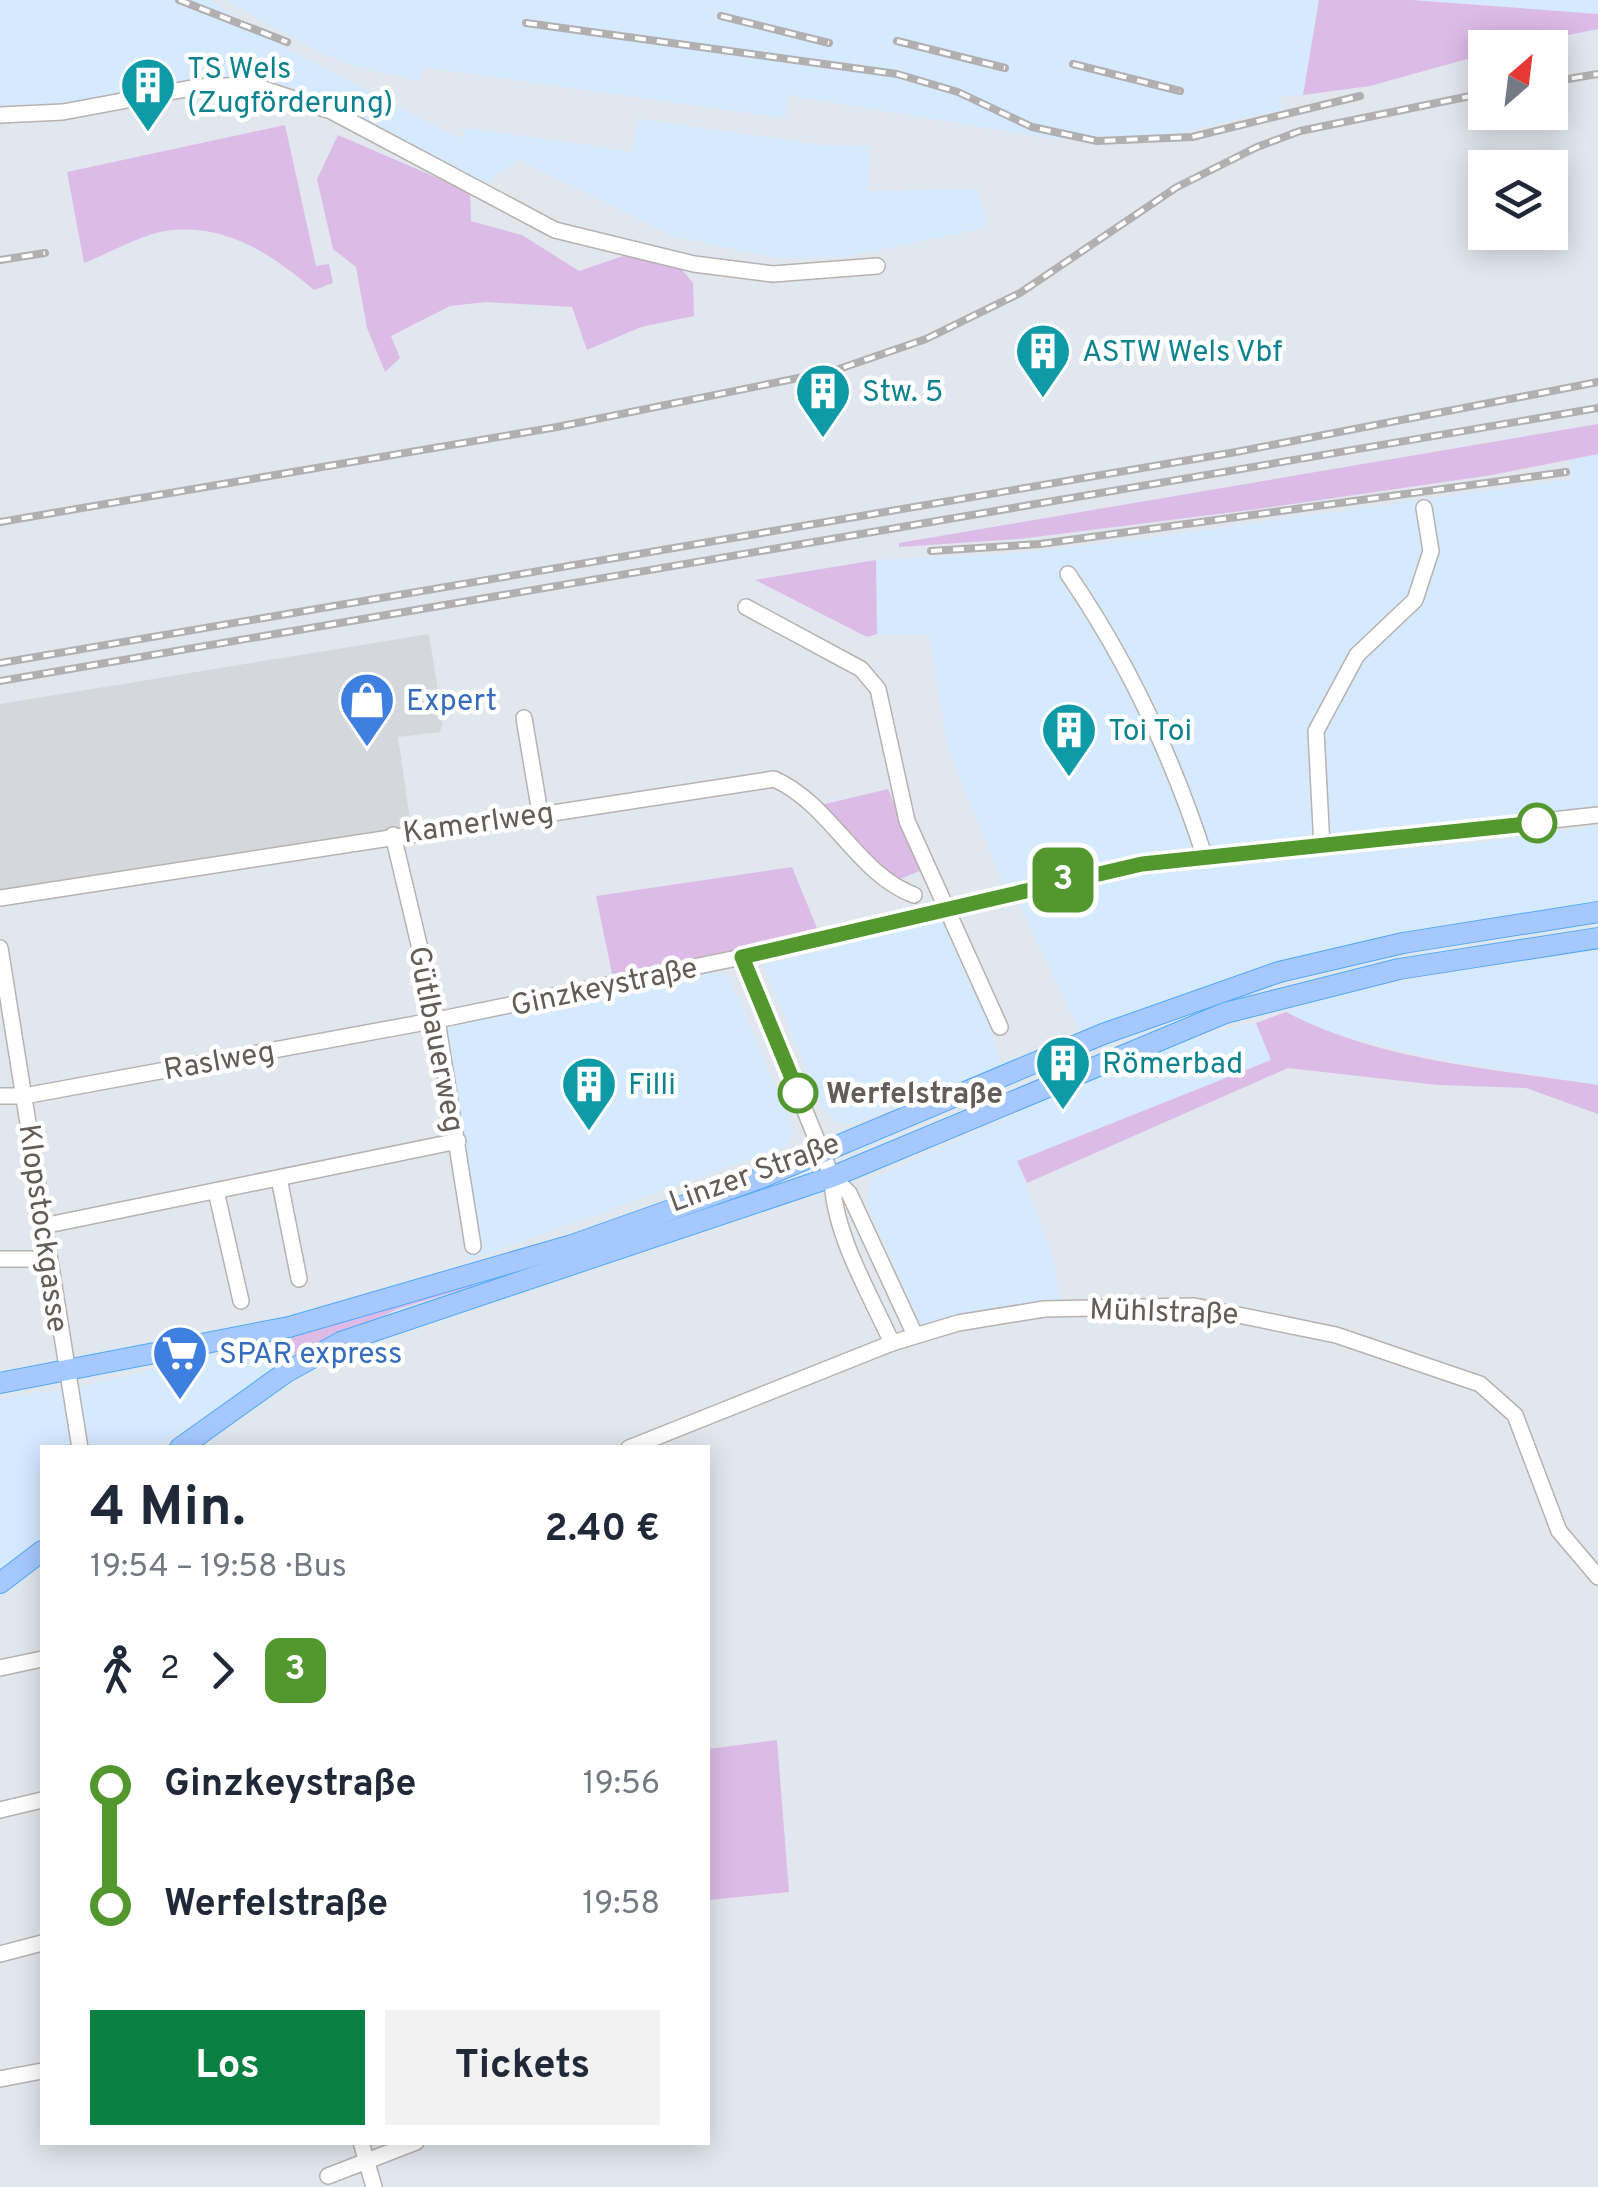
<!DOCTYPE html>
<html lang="de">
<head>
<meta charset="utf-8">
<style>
	:root { --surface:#fff; --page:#f2f2f3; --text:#1f2937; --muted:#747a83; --accent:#0b8043 }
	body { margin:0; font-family:Overpass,sans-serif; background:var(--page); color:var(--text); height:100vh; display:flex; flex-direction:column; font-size:38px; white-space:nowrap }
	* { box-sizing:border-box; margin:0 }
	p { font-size:32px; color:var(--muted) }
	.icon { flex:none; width:55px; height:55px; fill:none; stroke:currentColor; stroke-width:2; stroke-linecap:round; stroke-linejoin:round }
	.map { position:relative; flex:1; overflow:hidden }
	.details { position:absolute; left:40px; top:1445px; width:670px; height:700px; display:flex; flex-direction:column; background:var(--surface); border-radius:0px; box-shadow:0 5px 25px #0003 }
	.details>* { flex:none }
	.badge { padding:0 20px; border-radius:15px; font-size:35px; line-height:65px }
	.needle { width:65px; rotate:28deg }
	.tools { position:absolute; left:1468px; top:30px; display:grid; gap:20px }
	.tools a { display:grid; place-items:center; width:100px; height:100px; border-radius:0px; background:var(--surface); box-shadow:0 5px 25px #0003; font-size:50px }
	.map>.badge { position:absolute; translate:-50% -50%; box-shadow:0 0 0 5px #fff }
	.legs { display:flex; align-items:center; gap:15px; height:110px; padding:0 50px; font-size:32px }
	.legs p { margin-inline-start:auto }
	.summary { display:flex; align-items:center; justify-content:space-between; height:170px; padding:0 50px }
	h1 { font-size:55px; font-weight:700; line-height:75px }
	.cta { display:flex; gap:20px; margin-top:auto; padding:20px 50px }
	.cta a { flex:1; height:115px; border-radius:0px; background:var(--accent); color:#fff; font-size:40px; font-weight:700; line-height:115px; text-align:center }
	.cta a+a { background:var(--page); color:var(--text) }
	ul { padding:0 50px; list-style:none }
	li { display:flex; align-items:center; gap:35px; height:120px; font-size:38px }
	li i { display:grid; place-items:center; width:15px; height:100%; margin:0 12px; background:currentColor }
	li i::after { content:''; width:25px; height:25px; margin:-12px; border:8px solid; border-radius:50%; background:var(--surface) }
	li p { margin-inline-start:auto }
	li:first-child i { background:linear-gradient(#0000 50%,currentColor 0) }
	li:last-child i { background:linear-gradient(currentColor 50%,#0000 0) }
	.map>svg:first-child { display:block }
</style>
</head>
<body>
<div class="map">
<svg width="1598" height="2187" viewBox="0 0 1598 2187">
	<rect width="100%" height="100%" fill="#e1e7ee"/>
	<g fill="#d5e9ff">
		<path d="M 0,0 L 209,0 L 267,38 L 460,139 L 467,128 L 632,152 L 639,119 L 822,145 L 870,146 L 868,191 L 977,189 L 988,227 L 845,257 L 776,258 L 674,236 L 519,160 L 470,192 L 293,95 L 293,88 L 254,80 L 47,109 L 0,109 Z"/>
		<path d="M 226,0 L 1319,0 L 1303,95 L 1279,97 L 1281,110 L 1169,134 L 1053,139 L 787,95 L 785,118 L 422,67 L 419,80 L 362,68 L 325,55 Z"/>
		<path d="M 1411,0 L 1598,0 L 1598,14 L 1571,13 Z"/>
		<path d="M 1598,454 L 1598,805 L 1489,822 L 1158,852 L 1004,885 L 948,748 L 929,635 L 877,634 L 876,560 L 1007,554 L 1129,541 L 1572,479 L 1570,458 Z"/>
		<path d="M 1598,826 L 1598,905 L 1437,927 L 1272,964 L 1081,1034 L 1017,899 L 1156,871 L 1478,843 Z"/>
		<path d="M 943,920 L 985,1009 L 1001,1065 L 852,1125 L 835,1121 L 821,1105 L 764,965 Z"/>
		<path d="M 1598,950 L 1598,1085 L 1438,1059 L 1322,1031 L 1286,1012 L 1327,998 L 1427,977 Z"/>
		<path d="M 721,971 L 730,979 L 794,1132 L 786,1146 L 466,1261 L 468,1243 L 454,1138 L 430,1025 Z"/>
		<path d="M 1256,1023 L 1272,1060 L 1017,1161 L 1054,1261 L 1059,1300 L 979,1310 L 921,1326 L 866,1203 L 871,1179 L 1118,1067 L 1217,1031 Z"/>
		<path d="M 291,1337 L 295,1356 L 158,1447 L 42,1448 L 42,1536 L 0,1570 L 0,1399 L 84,1386 Z"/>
	</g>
	<path fill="#d4d8dc" d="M 429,634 L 443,722 L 440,732 L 398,737 L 411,827 L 0,893 L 0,704 Z"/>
	<g fill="#ddbbe7">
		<path d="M 1319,0 L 1411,0 L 1598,14 L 1598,29 L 1509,47 L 1485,48 L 1485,54 L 1370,86 L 1303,95 Z"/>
		<path d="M 285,125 L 316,266 L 329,264 L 333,283 L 314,290 C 274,256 229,225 173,230 C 145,232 110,253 84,263 L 67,172 Z"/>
		<path d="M 338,135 L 470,192 L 471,221 L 522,235 L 579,271 L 635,252 L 679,266 L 693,283 L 694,316 L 641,327 L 587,350 L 572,307 L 486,302 L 450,306 L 391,336 L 400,358 L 385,372 L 367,328 L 356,267 L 333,249 L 317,179 Z"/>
		<path d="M 1598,424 L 1598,454 L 1492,475 L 1258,509 L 1019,539 L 899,547 L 899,543 Z"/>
		<path d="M 876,560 L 877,634 L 867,637 L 755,580 Z"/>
		<path d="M 888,789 L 922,870 L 895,881 L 821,805 Z"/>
		<path d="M 792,867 L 819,933 L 612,974 L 596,896 Z"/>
		<path d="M 1286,1012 C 1378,1061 1496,1069 1598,1085 L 1598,1114 L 1526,1088 L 1438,1085 L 1288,1068 L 1027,1183 L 1017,1161 L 1271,1060 L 1256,1023 Z"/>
		<path d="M 471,1283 L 473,1286 L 398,1309 L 295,1356 L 291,1337 Z"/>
		<path d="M 777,1740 L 789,1892 L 708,1900 L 708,1749 Z"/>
	</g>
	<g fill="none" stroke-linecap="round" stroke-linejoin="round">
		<g stroke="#b8b2af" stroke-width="18">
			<g id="minor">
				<path d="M 0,115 L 63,112 L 197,87 L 252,85 L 331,111 L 555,230 L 694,264 L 773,274 L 877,266"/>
				<path d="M 1068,574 C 1127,660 1173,758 1205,858"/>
				<path d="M 746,607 L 861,669 L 878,689 L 907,821 L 1000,1027"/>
				<path d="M 524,718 L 540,813"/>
				<path d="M 393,835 L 437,1020 L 473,1246"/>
				<path d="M 1322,847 L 1316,731 L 1357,655 L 1415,600 L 1431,551 L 1424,508"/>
				<path d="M 0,898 L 774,779 C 831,804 857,874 914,895"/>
				<path d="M 0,948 L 80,1448"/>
				<path d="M 742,957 L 832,1177 C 833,1233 869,1292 892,1343"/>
				<path d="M 0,1096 L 24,1096 L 437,1020 L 742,957 L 1142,865 L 1598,815"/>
				<path d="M 832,1177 L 849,1193 L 915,1335"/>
				<path d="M 279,1178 L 299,1279"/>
				<path d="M 216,1191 L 241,1301"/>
				<path d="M 43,1226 L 458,1141"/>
				<path d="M 0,1259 L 48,1259"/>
				<path d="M 629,1448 L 892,1343 L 958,1323 L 1044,1309 L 1194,1306 L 1336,1335 L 1480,1384 L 1515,1415 L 1559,1531 L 1598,1577"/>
				<path d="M 0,1668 L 42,1659"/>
				<path d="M 0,1810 L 42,1800"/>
				<path d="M 0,1954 L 42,1943"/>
				<path d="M 0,2079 L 42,2071"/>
				<path d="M 361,2142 L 374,2187"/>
				<path d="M 328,2176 L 416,2142"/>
			</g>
		</g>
		<g stroke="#4da8fb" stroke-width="22">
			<g id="major">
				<path d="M 0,1383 L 289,1327 L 572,1245 L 761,1178 L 1103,1034 L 1279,972 L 1403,943 L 1598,912"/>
				<path d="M 180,1448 L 285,1373 L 341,1342 L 832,1177 L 1225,1013 L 1399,969 L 1598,938"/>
				<path d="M 0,1583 L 42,1551"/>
			</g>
		</g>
		<use href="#minor" stroke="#fff" stroke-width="15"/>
		<use href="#major" stroke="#a5c9ff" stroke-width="20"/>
		<g stroke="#b1afaf" stroke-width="8">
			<g id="rail">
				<path d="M 179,0 L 287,42"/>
				<path d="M 721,16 L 829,43"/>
				<path d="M 526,23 L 897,74 L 958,92 L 1032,127 L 1097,141 L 1192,137 L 1360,96"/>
				<path d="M 897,41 L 1005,68"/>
				<path d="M 1073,64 L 1180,91"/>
				<path d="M 1550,82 L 1598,74"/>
				<path d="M 0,260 L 45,253"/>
				<path d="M 0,522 L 557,427 L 833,371 L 926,339 L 1020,293 L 1177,187 L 1257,147 L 1300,131 L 1485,93"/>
				<path d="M 931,551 L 1040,544 L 1566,472"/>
				<path d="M 0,663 L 1236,452 L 1598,382"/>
				<path d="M 0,681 L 1598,408"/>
			</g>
		</g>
		<use href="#rail" stroke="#fff" stroke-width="4" stroke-dasharray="11" stroke-linecap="butt"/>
	</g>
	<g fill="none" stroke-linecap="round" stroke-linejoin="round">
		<g stroke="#fff" stroke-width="22">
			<path id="line-1" d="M 798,1093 L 742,957 L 1142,864 L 1537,823"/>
		</g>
		<use href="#line-1" stroke="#52982f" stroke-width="15"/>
	</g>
	<defs>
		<g id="building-pin" transform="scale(2.875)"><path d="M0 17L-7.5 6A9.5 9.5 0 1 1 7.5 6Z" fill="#0f9aa8" stroke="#fff"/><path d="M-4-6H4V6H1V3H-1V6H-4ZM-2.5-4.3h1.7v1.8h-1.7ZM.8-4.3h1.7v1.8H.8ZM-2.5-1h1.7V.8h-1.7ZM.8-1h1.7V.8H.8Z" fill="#fff"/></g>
		<g id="shop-pin" transform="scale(2.875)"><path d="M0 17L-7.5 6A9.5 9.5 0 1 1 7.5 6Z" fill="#3f7fe0" stroke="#fff"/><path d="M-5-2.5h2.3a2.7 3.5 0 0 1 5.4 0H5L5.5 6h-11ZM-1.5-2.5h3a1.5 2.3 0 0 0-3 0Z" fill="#fff"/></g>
		<g id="supermarket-pin" transform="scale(2.875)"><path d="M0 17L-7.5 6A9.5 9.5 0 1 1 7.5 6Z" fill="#3f7fe0" stroke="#fff"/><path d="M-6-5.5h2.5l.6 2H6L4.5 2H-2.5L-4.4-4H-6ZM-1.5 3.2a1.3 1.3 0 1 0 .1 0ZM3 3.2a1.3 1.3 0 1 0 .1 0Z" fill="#fff"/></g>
	</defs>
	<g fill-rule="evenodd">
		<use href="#building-pin" x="148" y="85"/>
		<use href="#building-pin" x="1043" y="351"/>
		<use href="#building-pin" x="823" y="391"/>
		<use href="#shop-pin" x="367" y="700"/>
		<use href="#building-pin" x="1069" y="730"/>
		<use href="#building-pin" x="1063" y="1063"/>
		<use href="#building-pin" x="589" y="1084"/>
		<use href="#supermarket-pin" x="180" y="1353"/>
	</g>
	<g fill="#fff" stroke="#52982f" stroke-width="5">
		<circle cx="1537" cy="823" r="18"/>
		<circle cx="798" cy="1093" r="18"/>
	</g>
	<g text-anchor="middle" stroke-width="9" stroke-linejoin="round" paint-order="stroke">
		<g font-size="30" fill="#0d838f" stroke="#fff" text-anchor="start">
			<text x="187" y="78">TS Wels<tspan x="187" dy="34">(Zugförderung)</tspan></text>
			<text x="1082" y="361">ASTW Wels Vbf</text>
			<text x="862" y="401">Stw. 5</text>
			<text x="1108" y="740">Toi Toi</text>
			<text x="1102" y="1073">Römerbad</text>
			<text x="628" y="1094">Filli</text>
		</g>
		<g font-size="30" fill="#366cbe" stroke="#fff" text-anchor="start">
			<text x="406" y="710">Expert</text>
			<text x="219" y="1363">SPAR express</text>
		</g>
		<g font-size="30" fill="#635c59" stroke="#fff">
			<text transform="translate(478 822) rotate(-8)" y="10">Kamerlweg</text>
			<text transform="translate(604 986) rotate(-12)" y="10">Ginzkeystraße</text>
			<text transform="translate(437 1039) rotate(79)" y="10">Gütlbauerweg</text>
			<text transform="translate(219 1060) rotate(-10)" y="10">Raslweg</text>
			<text transform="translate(754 1172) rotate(-20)" y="10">Linzer Straße</text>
			<text transform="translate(44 1228) rotate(82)" y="10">Klopstockgasse</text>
			<text transform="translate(1164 1311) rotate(2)" y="10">Mühlstraße</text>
		</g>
		<g font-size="30" font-weight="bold" fill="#635c59" stroke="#fff" text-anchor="start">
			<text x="826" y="1103">Werfelstraße</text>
		</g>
	</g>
</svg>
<div class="tools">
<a><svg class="needle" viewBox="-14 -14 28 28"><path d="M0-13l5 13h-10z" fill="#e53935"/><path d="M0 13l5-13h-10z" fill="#747a83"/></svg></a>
<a><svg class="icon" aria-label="layers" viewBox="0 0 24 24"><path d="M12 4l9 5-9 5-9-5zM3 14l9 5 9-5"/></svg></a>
</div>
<b class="badge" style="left:1063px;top:880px;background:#52982f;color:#fff">3</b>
<section class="details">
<div class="summary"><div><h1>4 Min.</h1><p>19:54 – 19:58 · Bus</p></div><b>2.40 €</b></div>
<div class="legs"><svg class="icon" aria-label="walk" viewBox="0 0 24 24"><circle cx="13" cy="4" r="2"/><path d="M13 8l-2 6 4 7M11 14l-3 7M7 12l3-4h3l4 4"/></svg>2<svg class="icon" aria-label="forward" viewBox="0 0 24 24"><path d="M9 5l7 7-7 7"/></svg><b class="badge" style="background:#52982f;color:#fff">3</b></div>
<ul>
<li><i style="color:#52982f"></i><b>Ginzkeystraße</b><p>19:56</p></li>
<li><i style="color:#52982f"></i><b>Werfelstraße</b><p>19:58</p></li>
</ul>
<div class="cta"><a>Los</a><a>Tickets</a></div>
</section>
</div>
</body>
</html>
